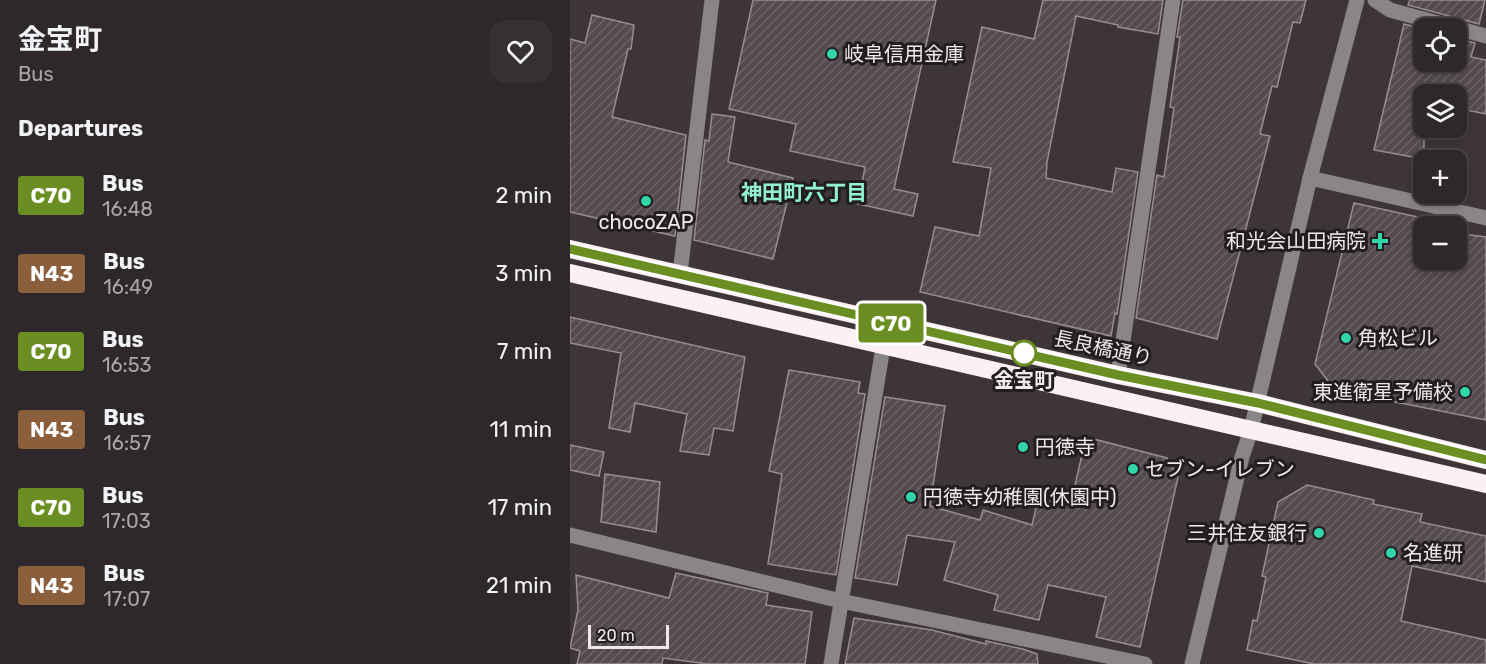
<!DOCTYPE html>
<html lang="en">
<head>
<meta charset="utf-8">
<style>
	:root { --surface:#2e282b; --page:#363033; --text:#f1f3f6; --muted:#a7a6a9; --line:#494447 }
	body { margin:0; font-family:Rubik,"Noto Sans JP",sans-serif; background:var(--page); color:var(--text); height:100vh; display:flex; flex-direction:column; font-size:22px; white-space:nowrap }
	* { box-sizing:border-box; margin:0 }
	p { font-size:20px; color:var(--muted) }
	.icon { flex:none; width:33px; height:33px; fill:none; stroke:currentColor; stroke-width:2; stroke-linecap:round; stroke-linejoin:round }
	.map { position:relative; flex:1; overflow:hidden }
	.sheet { display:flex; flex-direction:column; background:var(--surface); width:570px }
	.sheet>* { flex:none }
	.badge { padding:0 12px; border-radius:4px; font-size:21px; line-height:39px }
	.fabs { position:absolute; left:843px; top:18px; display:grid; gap:12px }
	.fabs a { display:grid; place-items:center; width:54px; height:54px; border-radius:12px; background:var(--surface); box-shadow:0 3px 9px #0003,0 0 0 2px var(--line); font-size:30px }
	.scale { position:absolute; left:18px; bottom:15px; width:81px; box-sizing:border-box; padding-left:6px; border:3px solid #efe9ec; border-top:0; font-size:16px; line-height:21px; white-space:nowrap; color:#efe9ec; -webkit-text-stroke:4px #221e20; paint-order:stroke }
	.map>.badge { position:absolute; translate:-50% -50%; box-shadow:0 0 0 3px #fff }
	h2 { padding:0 18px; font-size:22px; line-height:54px }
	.round { display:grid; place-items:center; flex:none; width:63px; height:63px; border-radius:18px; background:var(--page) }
	.head { display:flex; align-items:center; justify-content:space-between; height:102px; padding:0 18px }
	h1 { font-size:28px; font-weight:700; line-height:45px }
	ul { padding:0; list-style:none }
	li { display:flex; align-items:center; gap:18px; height:78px; padding:0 18px }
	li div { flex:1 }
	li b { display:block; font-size:22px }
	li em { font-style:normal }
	li .badge { min-width:66px; font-weight:700; text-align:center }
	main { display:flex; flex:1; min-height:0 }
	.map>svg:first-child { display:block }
</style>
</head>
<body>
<main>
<section class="sheet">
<div class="head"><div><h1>金宝町</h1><p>Bus</p></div><a class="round"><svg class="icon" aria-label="heart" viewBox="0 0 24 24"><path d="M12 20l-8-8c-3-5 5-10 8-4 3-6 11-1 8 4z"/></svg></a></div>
<h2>Departures</h2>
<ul>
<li><span class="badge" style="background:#6b8e23;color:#fff">C70</span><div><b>Bus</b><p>16:48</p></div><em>2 min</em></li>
<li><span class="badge" style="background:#8b5e3c;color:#fff">N43</span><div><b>Bus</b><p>16:49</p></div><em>3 min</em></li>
<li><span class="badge" style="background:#6b8e23;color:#fff">C70</span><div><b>Bus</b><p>16:53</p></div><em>7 min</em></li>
<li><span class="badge" style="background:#8b5e3c;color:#fff">N43</span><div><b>Bus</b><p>16:57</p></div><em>11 min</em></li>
<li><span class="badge" style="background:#6b8e23;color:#fff">C70</span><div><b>Bus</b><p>17:03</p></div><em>17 min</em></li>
<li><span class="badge" style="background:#8b5e3c;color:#fff">N43</span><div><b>Bus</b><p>17:07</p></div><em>21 min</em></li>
</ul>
</section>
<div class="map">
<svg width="916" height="664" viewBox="0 0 916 664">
	<defs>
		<pattern id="building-hatch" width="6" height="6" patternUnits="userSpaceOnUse" patternTransform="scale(1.5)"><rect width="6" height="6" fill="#544a4f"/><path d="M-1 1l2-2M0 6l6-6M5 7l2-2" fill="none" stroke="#6d6468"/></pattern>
	</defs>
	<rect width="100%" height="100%" fill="#3e3539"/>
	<g fill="url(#building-hatch)" stroke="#988d91" stroke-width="1.5">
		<path d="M 183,0 L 366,0 L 324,189 L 348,194 L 343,216 L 288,204 L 295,167 L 220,151 L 226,124 L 159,109 Z"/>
		<path d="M 473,0 L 593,0 L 588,34 L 548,27 L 548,25 L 506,16 L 477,162 L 476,178 L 542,192 L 546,168 L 568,172 L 547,314 L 545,313 L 541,336 L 350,292 L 365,227 L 409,236 L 421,168 L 383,162 L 412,27 L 464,39 Z"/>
		<path d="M 613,0 L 736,0 L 730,23 L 723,22 L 707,87 L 702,86 L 690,134 L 700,136 L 647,339 L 566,318 L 587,175 L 594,177 L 604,108 L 600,107 L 610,37 L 607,37 Z"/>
		<path d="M 840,0 L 915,0 L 909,24 L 838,5 Z"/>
		<path d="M 22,15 L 64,25 L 61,49 L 58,49 L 42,117 L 116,135 L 105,236 L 0,212 L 0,39 L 15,43 Z"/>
		<path d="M 834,24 L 854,29 L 854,62 L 886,62 L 886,38 L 905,43 L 901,57 L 916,60 L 916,114 L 886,108 L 886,94 L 854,94 L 854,159 L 804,150 Z"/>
		<path d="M 142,114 L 165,117 L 158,162 L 223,178 L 203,259 L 124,240 L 135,140 L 139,141 Z"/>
		<path d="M 784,203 L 880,224 L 880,226 L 854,226 L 854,260 L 886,260 L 886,233 L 916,237 L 916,420 L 765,390 L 745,364 Z"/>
		<path d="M 0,317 L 175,357 L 163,431 L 144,428 L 139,455 L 110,451 L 117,414 L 65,403 L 60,432 L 39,428 L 51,353 L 0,343 Z"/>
		<path d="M 219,370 L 290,382 L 288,393 L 295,394 L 266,575 L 198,564 L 212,474 L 199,471 Z"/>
		<path d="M 315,397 L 375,406 L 360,506 L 410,520 L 413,510 L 462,525 L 470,491 L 502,498 L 516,437 L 597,458 L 608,477 L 570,647 L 526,637 L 536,597 L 478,585 L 469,620 L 424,610 L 428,595 L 374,580 L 385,542 L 337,535 L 327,585 L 285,578 Z"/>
		<path d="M 0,445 L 34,452 L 29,476 L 0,470 Z"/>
		<path d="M 35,474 L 90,482 L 86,532 L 31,522 Z"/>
		<path d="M 737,485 L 804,500 L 803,504 L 852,514 L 850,522 L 916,536 L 916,582 L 842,566 L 831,621 L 916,640 L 916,664 L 744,664 L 677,650 L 683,620 L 687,621 L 696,577 L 692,576 L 708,502 Z"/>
		<path d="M 106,573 L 198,593 L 196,605 L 242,612 L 235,664 L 138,664 L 93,658 L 92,664 L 7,664 L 10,651 L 0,648 L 8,610 L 6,575 L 99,598 Z"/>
		<path d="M 284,618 L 362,630 L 416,644 L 416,641 L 453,649 L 467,654 L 468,664 L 275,664 Z"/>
	</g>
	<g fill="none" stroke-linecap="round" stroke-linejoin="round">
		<g stroke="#8a8587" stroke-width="15">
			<path d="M 805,0 L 820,10 L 916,36"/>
			<path d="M 740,178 L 916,218"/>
			<path d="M 110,274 L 142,0"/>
			<path d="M 548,375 L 603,0"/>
			<path d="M 0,535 L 271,601 L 575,664"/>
			<path d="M 261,664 L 313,347"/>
			<path d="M 622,664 L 672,457 L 681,430 L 740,178 L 787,0"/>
		</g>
		<g stroke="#fcf0f5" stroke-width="18">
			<path d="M 0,249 L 548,375 L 688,403 L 916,460"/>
			<path d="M 0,273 L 916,484"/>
		</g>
	</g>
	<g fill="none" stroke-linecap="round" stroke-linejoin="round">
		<g stroke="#fff" stroke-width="14">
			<path id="line" d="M 0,249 L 548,375 L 688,403 L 916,460"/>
		</g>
		<use href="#line" stroke="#6b8e23" stroke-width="9"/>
	</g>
	<g fill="#32d4a9" stroke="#221e20" stroke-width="2">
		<circle cx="262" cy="54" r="6"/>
		<circle cx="76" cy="201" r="6"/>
		<path d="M807 232h6v6h6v6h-6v6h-6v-6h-6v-6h6z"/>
		<circle cx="776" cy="338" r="6"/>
		<circle cx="895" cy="392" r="6"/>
		<circle cx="453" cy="447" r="6"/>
		<circle cx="563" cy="469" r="6"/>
		<circle cx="341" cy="497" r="6"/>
		<circle cx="749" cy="533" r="6"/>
		<circle cx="821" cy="553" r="6"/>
	</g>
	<circle fill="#fff" stroke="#6b8e23" stroke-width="3" cx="454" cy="353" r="12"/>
	<g text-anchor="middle" stroke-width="6" stroke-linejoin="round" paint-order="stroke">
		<g font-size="20" fill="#efe9ec" stroke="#221e20" text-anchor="start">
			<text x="274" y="61">岐阜信用金庫</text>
			<text x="76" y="229" text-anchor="middle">chocoZAP</text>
			<text x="796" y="248" text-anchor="end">和光会山田病院</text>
			<text x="788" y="345">角松ビル</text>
			<text x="883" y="399" text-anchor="end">東進衛星予備校</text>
			<text x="465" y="454">円徳寺</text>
			<text x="575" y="476">セブン-イレブン</text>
			<text x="353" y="504">円徳寺幼稚園(休園中)</text>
			<text x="737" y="540" text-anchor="end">三井住友銀行</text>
			<text x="833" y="560">名進研</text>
		</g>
		<g font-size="20" fill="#efe9ec" stroke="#221e20">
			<text transform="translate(533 348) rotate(12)" y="7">長良橋通り</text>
		</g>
		<g font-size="20" font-weight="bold" fill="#efe9ec" stroke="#221e20">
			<text x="454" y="387">金宝町</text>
		</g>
		<g font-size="21" font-weight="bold" fill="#93f0cf" stroke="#221e20">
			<text x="234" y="200">神田町六丁目</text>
		</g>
	</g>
</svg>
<div class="fabs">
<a><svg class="icon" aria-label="locate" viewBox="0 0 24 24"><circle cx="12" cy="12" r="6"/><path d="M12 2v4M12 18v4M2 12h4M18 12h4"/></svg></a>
<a><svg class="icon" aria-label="layers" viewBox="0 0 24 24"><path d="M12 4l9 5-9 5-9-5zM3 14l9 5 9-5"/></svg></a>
<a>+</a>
<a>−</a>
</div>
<div class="scale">20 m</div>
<b class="badge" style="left:321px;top:323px;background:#6b8e23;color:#fff">C70</b>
</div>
</main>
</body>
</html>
